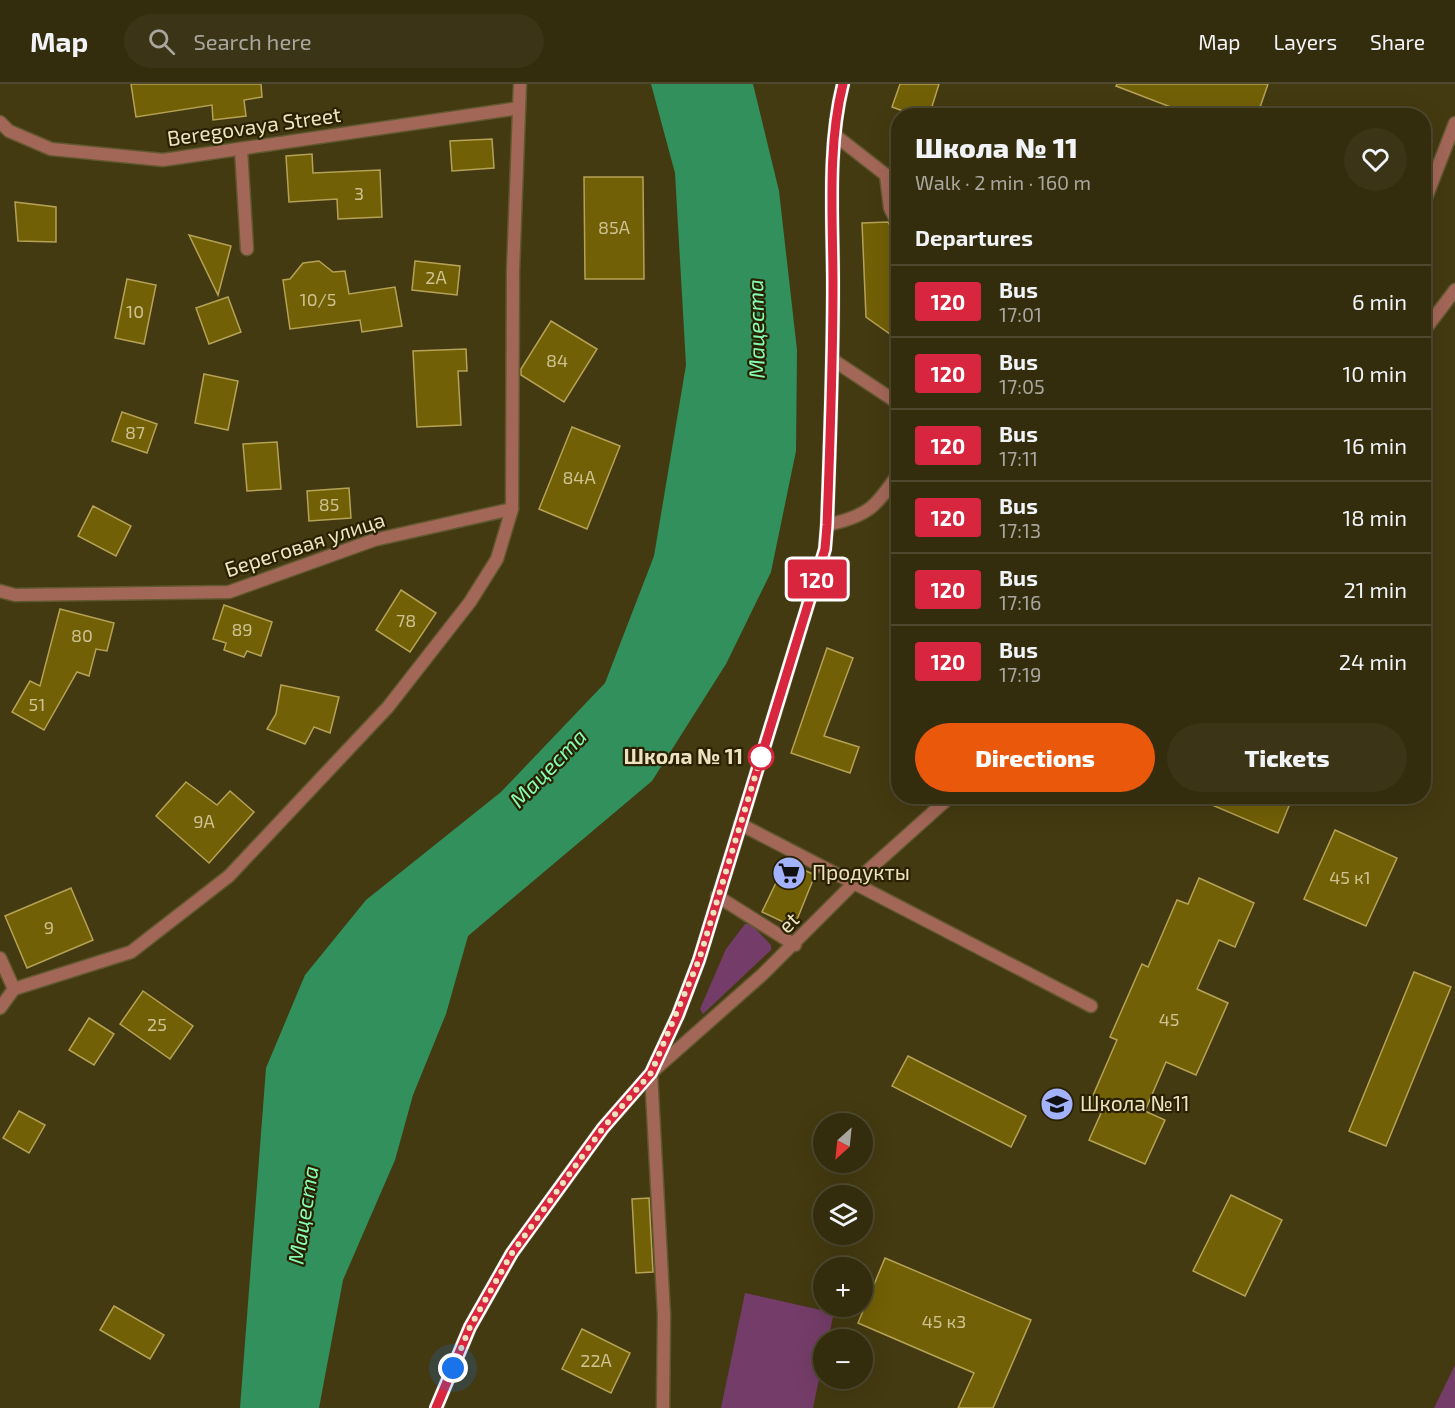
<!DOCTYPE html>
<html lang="en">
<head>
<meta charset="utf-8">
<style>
	:root { --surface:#332c0d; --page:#3b3416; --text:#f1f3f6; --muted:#a9a79d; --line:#4e482e; --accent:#ea580c }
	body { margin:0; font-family:"Exo 2",sans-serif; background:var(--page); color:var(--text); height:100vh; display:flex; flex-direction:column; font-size:22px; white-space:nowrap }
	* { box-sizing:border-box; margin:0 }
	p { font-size:20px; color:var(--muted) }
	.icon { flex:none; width:33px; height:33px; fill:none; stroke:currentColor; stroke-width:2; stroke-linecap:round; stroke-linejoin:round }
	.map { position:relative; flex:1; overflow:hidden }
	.panel { position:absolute; left:891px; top:24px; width:540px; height:696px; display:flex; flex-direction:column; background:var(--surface); border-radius:24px; box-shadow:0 6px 24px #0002,0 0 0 2px var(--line) }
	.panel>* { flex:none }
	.badge { padding:0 12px; border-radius:4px; font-size:21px; line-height:39px }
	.needle { width:39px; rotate:207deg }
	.controls { position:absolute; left:813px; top:1029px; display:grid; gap:12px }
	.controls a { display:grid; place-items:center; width:60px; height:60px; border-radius:50%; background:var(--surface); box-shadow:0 6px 24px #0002,0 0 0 2px var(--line); font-size:30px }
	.you { position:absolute; width:30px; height:30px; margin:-15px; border:4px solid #fff; border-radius:50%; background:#1a73e8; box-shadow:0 0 0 9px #1a73e833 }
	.map>.badge { position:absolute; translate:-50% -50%; box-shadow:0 0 0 3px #fff }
	h2 { padding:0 24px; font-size:22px; line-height:54px }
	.round { display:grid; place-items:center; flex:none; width:63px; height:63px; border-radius:32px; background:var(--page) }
	.headline { display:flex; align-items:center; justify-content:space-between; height:102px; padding:0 24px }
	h1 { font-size:28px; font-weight:800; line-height:45px }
	.primary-button { display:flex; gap:12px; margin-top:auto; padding:12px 24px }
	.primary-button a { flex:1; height:69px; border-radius:36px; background:var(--accent); color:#fff; font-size:24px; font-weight:800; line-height:69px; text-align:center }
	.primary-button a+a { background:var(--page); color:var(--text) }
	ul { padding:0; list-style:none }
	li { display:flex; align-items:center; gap:18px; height:72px; padding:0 24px; border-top:2px solid var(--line) }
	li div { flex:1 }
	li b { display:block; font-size:22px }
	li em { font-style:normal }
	li .badge { min-width:66px; font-weight:700; text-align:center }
	header { display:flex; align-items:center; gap:36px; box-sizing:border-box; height:84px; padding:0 30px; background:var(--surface); border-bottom:2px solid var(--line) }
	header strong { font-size:28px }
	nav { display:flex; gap:33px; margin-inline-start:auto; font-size:21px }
	.search { width:420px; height:54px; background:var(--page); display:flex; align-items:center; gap:15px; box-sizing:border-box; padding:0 21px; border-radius:33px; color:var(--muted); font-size:22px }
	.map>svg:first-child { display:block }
</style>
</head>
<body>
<header>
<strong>Map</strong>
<div class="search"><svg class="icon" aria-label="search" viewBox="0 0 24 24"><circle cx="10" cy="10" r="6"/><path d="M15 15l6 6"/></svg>Search here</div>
<nav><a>Map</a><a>Layers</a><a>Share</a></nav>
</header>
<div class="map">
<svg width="1455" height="1324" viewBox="0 0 1455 1324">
	<rect width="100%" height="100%" fill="#443a11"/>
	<g fill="#743d69">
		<path d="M 745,840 L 751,840 L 771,861 L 771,866 L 703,930 L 700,925 L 726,865 Z"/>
		<path d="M 745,1209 L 834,1229 L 828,1255 L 824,1256 L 823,1276 L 813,1324 L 721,1324 Z"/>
		<path d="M 1455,1281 L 1455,1324 L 1434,1324 Z"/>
	</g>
	<path fill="#31905c" d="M 651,0 L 753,0 L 779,107 L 797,266 L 796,367 L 771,488 L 726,580 L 652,697 L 468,852 L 446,930 L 413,1011 L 395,1076 L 343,1196 L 319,1324 L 240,1324 L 266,984 L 305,891 L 366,816 L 501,708 L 605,599 L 654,472 L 686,281 L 675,89 Z"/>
	<g fill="#726006" stroke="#b5a256" stroke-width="1.5">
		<path d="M 131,0 L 261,0 L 262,13 L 244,16 L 246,32 L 213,36 L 212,21 L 136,33 Z"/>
		<path d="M 900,0 L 939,0 L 929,32 L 917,32 L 892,23 Z"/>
		<path d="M 1117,0 L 1268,0 L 1257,32 L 1194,32 L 1116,2 Z"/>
		<path d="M 492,55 L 494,84 L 452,87 L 450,57 Z"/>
		<path d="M 312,70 L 313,89 L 380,86 L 382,133 L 338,135 L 337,115 L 289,118 L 286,72 Z"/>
		<path d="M 584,93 L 643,93 L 644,195 L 585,195 Z"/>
		<path d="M 15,118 L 56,123 L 56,158 L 18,157 Z"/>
		<path d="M 888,138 L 892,145 L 897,255 L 866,233 L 862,139 Z"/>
		<path d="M 189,151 L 231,162 L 218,211 Z"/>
		<path d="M 319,177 L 333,188 L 345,187 L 349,210 L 395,203 L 402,242 L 362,248 L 360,236 L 290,245 L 283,196 L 290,195 L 303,179 Z"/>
		<path d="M 415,177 L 460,182 L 457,211 L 412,206 Z"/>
		<path d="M 127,195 L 156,201 L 144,260 L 115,254 Z"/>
		<path d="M 228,213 L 241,248 L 209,260 L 196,224 Z"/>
		<path d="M 551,237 L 597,265 L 564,318 L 521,291 L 521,285 Z"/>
		<path d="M 466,265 L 467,287 L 458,287 L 461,341 L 417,343 L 413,267 Z"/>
		<path d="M 204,290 L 238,297 L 228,346 L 195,339 Z"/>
		<path d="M 122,328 L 157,340 L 147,369 L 112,357 Z"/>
		<path d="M 572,343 L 620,362 L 587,445 L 539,425 Z"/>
		<path d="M 277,358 L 281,405 L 247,407 L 243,360 Z"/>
		<path d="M 349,404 L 351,434 L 309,437 L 307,407 Z"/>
		<path d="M 93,422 L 131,442 L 116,472 L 78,452 Z"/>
		<path d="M 401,506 L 436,529 L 410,568 L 376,546 Z"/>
		<path d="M 224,521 L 272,538 L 261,572 L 247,567 L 244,573 L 224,566 L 226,559 L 213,555 Z"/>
		<path d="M 60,525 L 114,539 L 107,567 L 96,565 L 89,592 L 77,588 L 44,646 L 12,628 L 30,597 L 40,602 Z"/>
		<path d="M 827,564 L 853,574 L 824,652 L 859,663 L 850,689 L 791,669 Z"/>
		<path d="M 281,601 L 339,613 L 330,649 L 314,643 L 305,660 L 267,645 L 276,630 Z"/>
		<path d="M 186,698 L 217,721 L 230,707 L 254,728 L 209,779 L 156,732 Z"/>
		<path d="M 1191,712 L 1293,712 L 1278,749 Z"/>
		<path d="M 1335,746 L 1397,774 L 1366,842 L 1304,815 Z"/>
		<path d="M 786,778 L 815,791 L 794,843 L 762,828 Z"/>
		<path d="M 1199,794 L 1254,819 L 1235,863 L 1219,856 L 1197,905 L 1228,919 L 1196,991 L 1166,978 L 1145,1027 L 1165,1036 L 1145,1080 L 1089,1056 L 1101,1029 L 1088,1023 L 1117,956 L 1110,953 L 1142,880 L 1148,883 L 1177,816 L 1188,820 Z"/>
		<path d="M 71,804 L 93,856 L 27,884 L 5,832 Z"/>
		<path d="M 1414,888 L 1451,903 L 1386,1062 L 1349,1047 Z"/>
		<path d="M 143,907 L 193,942 L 170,975 L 120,940 Z"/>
		<path d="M 89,934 L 114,950 L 94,981 L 69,966 Z"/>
		<path d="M 908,972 L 1026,1032 L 1011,1063 L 892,1002 Z"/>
		<path d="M 19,1027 L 45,1041 L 29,1069 L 3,1054 Z"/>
		<path d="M 1231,1111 L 1282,1136 L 1245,1212 L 1193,1187 Z"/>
		<path d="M 649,1114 L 653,1188 L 636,1189 L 632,1115 Z"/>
		<path d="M 885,1174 L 1031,1236 L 993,1324 L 958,1324 L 974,1289 L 858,1239 Z"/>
		<path d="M 114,1222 L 164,1251 L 150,1275 L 100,1246 Z"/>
		<path d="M 582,1245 L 630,1269 L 611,1309 L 562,1285 Z"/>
	</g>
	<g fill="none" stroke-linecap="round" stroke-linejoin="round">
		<g stroke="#625830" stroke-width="15">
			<g id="service">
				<path d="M 836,52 L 886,91 L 890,124 L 898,140"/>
				<path d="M 241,65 L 247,165"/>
				<path d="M 886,91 L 898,91"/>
				<path d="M 1424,119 L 1455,39"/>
				<path d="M 833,276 L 898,319"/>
				<path d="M 827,441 C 868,432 876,423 898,390"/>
				<path d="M 0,507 L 15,511 L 229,508 L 374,456 L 512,425"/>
				<path d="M 740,740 L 1091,922"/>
				<path d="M 717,812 L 795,861"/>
				<path d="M 0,874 L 14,905"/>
				<path d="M 651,989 L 664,1231 L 663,1324"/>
			</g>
		</g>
		<g stroke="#625830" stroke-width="15">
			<g id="minor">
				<path d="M 0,38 L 9,47 L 51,65 L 163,76 L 519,24"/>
				<path d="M 1424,247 L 1455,206"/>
				<path d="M 0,924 L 14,905 L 131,868 L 229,792 L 388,623 L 470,518 L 497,475 L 512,425 L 513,187 L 520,0"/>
				<path d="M 651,989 L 763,890 L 855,798 L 951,712"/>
			</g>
		</g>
		<g stroke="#625830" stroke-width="15">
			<path id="secondary" d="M 436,1324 L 470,1243 L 512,1169 L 603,1044 L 651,989 L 678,931 L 699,876 L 825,465 L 827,441 C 830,362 833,283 833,204 C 833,139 827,63 843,0"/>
		</g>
		<use href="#service" stroke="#a36758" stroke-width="12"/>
		<use href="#minor" stroke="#a36758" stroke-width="12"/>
		<use href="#secondary" stroke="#dc7e66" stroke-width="12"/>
	</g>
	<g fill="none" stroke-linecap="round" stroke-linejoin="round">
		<g stroke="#fff" stroke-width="14">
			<path id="line" d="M 436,1324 L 470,1243 L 512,1169 L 603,1044 L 651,989 L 678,931 L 699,876 L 825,465 L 827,441 C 830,361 833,280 833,200 C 833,135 827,63 843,0"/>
		</g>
		<use href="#line" stroke="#d7263d" stroke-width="9"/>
		<path stroke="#ede3bf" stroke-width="6" stroke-dasharray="0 10.8" d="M 453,1284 L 470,1243 L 512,1169 L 603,1044 L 651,989 L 699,876 L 761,673"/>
	</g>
	<defs>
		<g id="supermarket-disc" transform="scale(1.725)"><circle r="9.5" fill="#a3b2fd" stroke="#292101"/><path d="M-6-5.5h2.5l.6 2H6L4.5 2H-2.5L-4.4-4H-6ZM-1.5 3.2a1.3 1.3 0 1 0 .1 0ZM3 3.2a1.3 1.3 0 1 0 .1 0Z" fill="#111"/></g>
		<g id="school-disc" transform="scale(1.725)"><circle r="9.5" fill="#a3b2fd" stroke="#292101"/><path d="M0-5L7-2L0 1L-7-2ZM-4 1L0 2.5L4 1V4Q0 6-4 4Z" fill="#111"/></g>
	</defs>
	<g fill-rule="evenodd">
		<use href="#supermarket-disc" x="789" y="789"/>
		<use href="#school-disc" x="1057" y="1020"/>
	</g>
	<circle fill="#fff" stroke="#d7263d" stroke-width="3" cx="761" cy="673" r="12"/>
	<g text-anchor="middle" stroke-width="4.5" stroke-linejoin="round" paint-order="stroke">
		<g font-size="18" fill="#cec291">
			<text x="359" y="116">3</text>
			<text x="614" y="150">85А</text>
			<text x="436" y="200">2А</text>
			<text x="318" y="222">10/5</text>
			<text x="135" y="234">10</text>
			<text x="557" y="283">84</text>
			<text x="135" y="355">87</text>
			<text x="579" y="400">84А</text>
			<text x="329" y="427">85</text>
			<text x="406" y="543">78</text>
			<text x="242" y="552">89</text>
			<text x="82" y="558">80</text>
			<text x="37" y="627">51</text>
			<text x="204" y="744">9А</text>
			<text x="1350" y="800">45 к1</text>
			<text x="49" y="850">9</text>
			<text x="1169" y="942">45</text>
			<text x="157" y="947">25</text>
			<text x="944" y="1244">45 к3</text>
			<text x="596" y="1283">22А</text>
		</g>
		<g font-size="21" fill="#ede3bf" stroke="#292101">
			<text transform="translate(254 43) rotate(-8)" y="7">Beregovaya Street</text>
			<text transform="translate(305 461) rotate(-18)" y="7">Береговая улица</text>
			<text transform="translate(789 839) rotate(-45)" y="7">et</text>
		</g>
		<g font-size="21" font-weight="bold" fill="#ede3bf" stroke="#292101" text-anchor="end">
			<text x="743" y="680">Школа № 11</text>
		</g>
		<g font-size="21" fill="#ede3bf" stroke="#292101" text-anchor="start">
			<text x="812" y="796">Продукты</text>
			<text x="1080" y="1027">Школа №11</text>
		</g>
		<g font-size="22" font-style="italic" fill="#86ffb5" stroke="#292101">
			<text transform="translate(756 245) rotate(-91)" y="8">Мацеста</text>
			<text transform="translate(548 684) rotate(-46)" y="8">Мацеста</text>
			<text transform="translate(303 1131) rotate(-81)" y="8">Мацеста</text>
		</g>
	</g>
</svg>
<div class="controls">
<a><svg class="needle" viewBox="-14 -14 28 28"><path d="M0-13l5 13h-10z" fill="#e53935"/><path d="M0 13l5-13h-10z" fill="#a9a79d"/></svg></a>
<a><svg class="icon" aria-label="layers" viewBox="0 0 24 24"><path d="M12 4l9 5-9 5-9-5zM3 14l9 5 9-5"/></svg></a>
<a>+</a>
<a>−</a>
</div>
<div class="you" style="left:453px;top:1284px"></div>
<b class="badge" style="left:817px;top:495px;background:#d7263d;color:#fff">120</b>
<section class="panel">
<div class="headline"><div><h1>Школа № 11</h1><p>Walk · 2 min · 160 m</p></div><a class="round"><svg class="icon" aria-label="heart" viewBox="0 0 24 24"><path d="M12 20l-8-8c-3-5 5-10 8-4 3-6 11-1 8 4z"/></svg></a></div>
<h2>Departures</h2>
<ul>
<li><span class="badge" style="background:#d7263d;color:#fff">120</span><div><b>Bus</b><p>17:01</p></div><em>6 min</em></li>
<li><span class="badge" style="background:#d7263d;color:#fff">120</span><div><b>Bus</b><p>17:05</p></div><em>10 min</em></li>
<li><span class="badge" style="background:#d7263d;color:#fff">120</span><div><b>Bus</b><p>17:11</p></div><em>16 min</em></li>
<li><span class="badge" style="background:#d7263d;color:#fff">120</span><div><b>Bus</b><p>17:13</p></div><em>18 min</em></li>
<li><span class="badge" style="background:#d7263d;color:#fff">120</span><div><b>Bus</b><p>17:16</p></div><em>21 min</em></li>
<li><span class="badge" style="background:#d7263d;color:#fff">120</span><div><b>Bus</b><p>17:19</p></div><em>24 min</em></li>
</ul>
<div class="primary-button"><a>Directions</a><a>Tickets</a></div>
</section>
</div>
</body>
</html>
